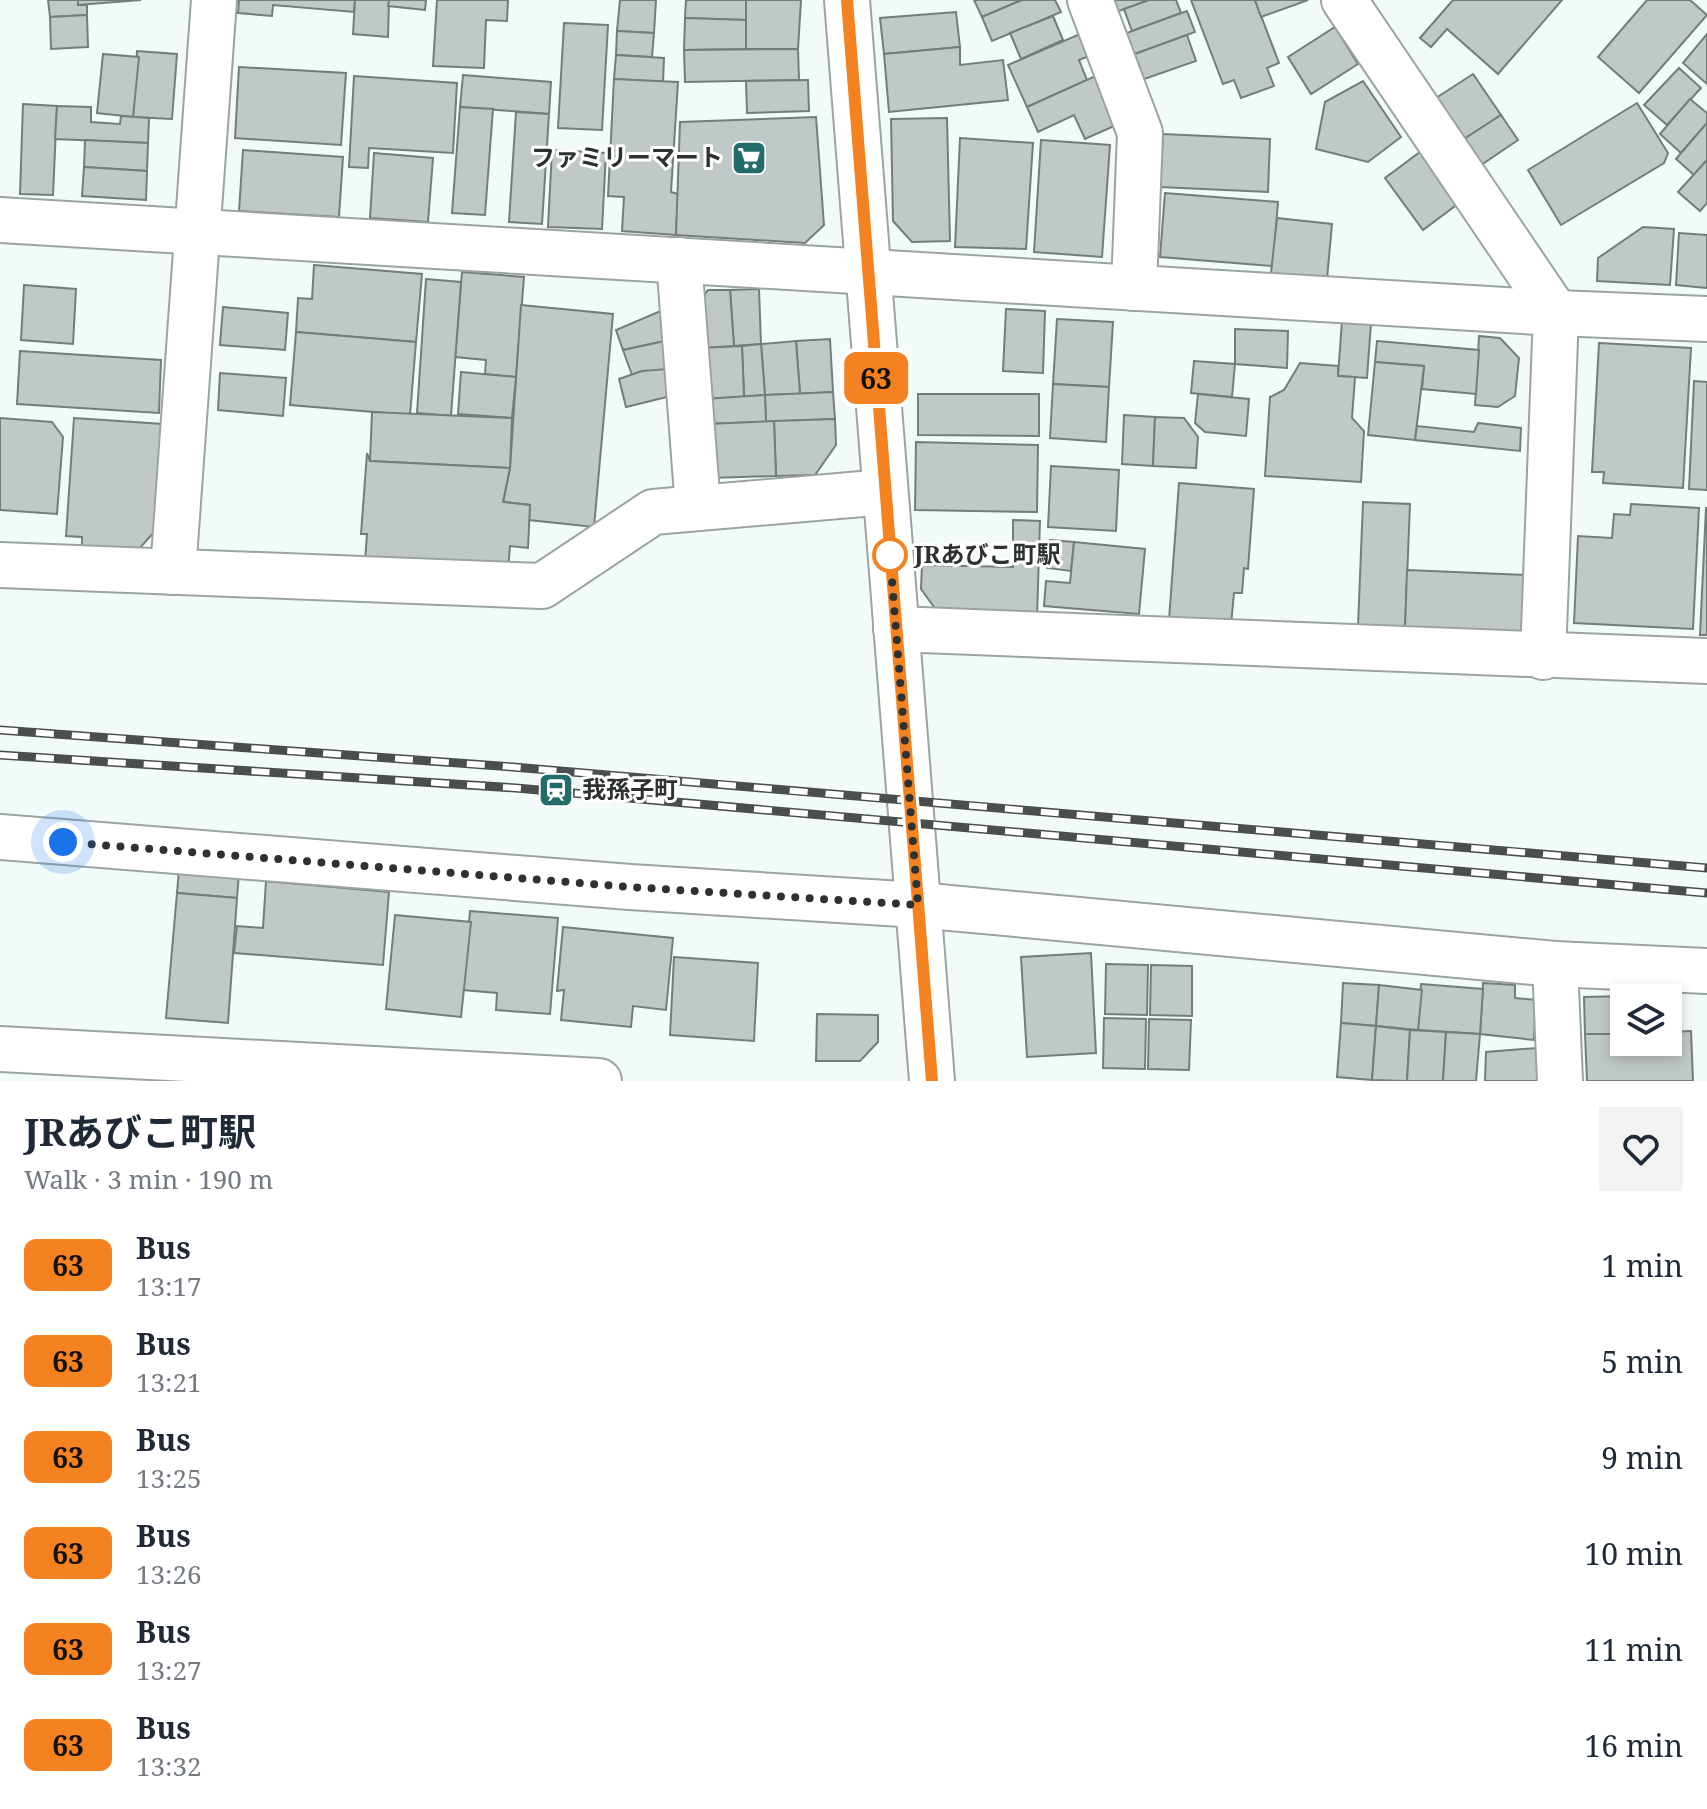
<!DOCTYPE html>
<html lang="en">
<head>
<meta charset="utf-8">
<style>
	:root { --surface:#fff; --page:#f2f2f3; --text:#1f2937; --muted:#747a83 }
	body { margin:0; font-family:"Noto Serif","Noto Sans JP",serif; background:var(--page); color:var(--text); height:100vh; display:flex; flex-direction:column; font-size:30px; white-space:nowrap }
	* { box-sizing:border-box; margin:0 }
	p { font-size:26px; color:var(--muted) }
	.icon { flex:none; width:44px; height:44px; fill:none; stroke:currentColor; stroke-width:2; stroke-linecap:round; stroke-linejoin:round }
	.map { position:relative; height:1081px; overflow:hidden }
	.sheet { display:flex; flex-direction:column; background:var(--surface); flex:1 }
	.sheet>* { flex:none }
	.badge { padding:0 16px; border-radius:12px; font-size:28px; line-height:52px }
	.controls { position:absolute; left:1610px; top:984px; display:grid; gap:16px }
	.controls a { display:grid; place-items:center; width:72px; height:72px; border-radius:0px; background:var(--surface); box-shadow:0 4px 12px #0003; font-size:40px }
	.you { position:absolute; width:40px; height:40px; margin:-20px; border:6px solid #fff; border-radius:50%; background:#1a73e8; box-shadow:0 0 0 12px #1a73e833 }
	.map>.badge { position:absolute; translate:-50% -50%; box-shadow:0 0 0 4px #fff }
	.round { display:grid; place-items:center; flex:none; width:84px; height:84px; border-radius:0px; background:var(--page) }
	.headline { display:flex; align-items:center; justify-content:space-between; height:136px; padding:0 24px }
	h1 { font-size:38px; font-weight:700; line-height:60px }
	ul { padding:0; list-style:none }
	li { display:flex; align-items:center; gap:24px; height:96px; padding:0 24px }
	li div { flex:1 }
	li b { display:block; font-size:30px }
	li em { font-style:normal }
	li .badge { min-width:88px; font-weight:700; text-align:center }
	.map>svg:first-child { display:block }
</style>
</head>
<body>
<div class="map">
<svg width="1707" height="1081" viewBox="0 0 1707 1081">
	<rect width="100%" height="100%" fill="#f2fbfa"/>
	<g fill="#c1c9c8" stroke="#757c7c" stroke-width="2">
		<path d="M 48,0 L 78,0 L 78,5 L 87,5 L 87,15 L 50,17 Z"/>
		<path d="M 78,0 L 141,0 L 78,5 Z"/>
		<path d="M 239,0 L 355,0 L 354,12 L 273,5 L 272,16 L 238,13 Z"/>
		<path d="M 355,0 L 389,0 L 388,37 L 353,34 Z"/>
		<path d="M 389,0 L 426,0 L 425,10 L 388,6 Z"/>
		<path d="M 437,0 L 508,0 L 507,21 L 486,20 L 484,68 L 433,66 Z"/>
		<path d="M 620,0 L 656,0 L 654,33 L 617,31 Z"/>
		<path d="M 686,0 L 746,0 L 746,20 L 685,18 Z"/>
		<path d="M 746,0 L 801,0 L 798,49 L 746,49 Z"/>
		<path d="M 974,0 L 1022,0 L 982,17 Z"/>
		<path d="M 1022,0 L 1055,0 L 1061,12 L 992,41 L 982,17 Z"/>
		<path d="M 1102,0 L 1149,0 L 1108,15 Z"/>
		<path d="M 1149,0 L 1176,0 L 1181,13 L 1132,31 L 1124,9 Z"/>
		<path d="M 1191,0 L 1255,0 L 1279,63 L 1267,68 L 1274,86 L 1241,98 L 1234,80 L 1223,84 Z"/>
		<path d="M 1255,0 L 1308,0 L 1261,17 Z"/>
		<path d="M 1453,0 L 1562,0 L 1498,74 L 1447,29 L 1431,47 L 1420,38 Z"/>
		<path d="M 1647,0 L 1690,0 L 1707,15 L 1639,93 L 1598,57 Z"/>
		<path d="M 1187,11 L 1195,32 L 1121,59 L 1113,38 Z"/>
		<path d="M 956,12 L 960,47 L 884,54 L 880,18 Z"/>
		<path d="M 87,15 L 88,47 L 51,49 L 50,17 Z"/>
		<path d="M 1053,16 L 1063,40 L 1021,59 L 1010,33 Z"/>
		<path d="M 685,18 L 746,20 L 746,49 L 684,50 Z"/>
		<path d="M 564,23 L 608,25 L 602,130 L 558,128 Z"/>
		<path d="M 1335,27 L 1358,64 L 1311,94 L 1288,57 Z"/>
		<path d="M 617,31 L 654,33 L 652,57 L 616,55 Z"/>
		<path d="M 1080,34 L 1089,56 L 1079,60 L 1087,80 L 1027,107 L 1008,65 Z"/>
		<path d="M 1707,34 L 1707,84 L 1683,63 Z"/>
		<path d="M 1187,35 L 1196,61 L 1130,84 L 1121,59 Z"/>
		<path d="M 960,47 L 960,65 L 1003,60 L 1008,100 L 889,112 L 884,54 Z"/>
		<path d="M 798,49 L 799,80 L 685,82 L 684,50 Z"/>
		<path d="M 137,51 L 177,54 L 172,119 L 133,117 Z"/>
		<path d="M 103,54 L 139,57 L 133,117 L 97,113 Z"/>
		<path d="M 616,55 L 664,58 L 663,82 L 614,79 Z"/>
		<path d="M 239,67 L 346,73 L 341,145 L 235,138 Z"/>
		<path d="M 1679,68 L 1701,88 L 1667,125 L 1644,105 Z"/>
		<path d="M 1100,74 L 1121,123 L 1085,139 L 1074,115 L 1038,132 L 1027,107 Z"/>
		<path d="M 1473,74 L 1501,115 L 1464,139 L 1436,98 Z"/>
		<path d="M 463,75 L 551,82 L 549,114 L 460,107 Z"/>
		<path d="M 354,76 L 457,83 L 453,153 L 369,148 L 368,168 L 349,167 Z"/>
		<path d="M 614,79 L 678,82 L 671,192 L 678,194 L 676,235 L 622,231 L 624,197 L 608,196 Z"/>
		<path d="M 808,80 L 809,111 L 747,113 L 746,81 Z"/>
		<path d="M 1363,81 L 1401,137 L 1368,162 L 1316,149 L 1325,102 Z"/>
		<path d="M 1690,99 L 1707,113 L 1707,123 L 1681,153 L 1660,134 Z"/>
		<path d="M 1637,103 L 1668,153 L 1664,163 L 1561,225 L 1528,170 Z"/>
		<path d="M 23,104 L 57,106 L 53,195 L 20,194 Z"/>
		<path d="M 57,106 L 91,107 L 91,122 L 120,124 L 121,116 L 149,118 L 148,143 L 55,139 Z"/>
		<path d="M 460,107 L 493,109 L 485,215 L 452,213 Z"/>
		<path d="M 516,112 L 549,114 L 542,224 L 509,222 Z"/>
		<path d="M 1501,115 L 1518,140 L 1481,165 L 1464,139 Z"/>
		<path d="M 816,117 L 824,225 L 805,243 L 676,235 L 680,122 Z"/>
		<path d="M 947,118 L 950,241 L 912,242 L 893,221 L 891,119 Z"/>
		<path d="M 1707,123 L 1707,160 L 1694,175 L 1676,159 Z"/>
		<path d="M 1163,134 L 1270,139 L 1268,192 L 1160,187 Z"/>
		<path d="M 960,138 L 1033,143 L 1026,249 L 955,247 Z"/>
		<path d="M 85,140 L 148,143 L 147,171 L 84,167 Z"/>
		<path d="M 1041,140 L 1110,145 L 1102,257 L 1034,252 Z"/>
		<path d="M 243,150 L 343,157 L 339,217 L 239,211 Z"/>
		<path d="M 552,150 L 606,153 L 602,229 L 548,227 Z"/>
		<path d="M 1420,152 L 1459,203 L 1423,230 L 1385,178 Z"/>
		<path d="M 374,153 L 433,158 L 428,222 L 370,218 Z"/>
		<path d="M 1707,160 L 1707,203 L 1700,211 L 1678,192 Z"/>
		<path d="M 84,167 L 147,171 L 146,200 L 82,196 Z"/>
		<path d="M 1165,193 L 1278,202 L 1273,266 L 1160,257 Z"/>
		<path d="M 1277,218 L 1332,224 L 1327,279 L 1271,273 Z"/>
		<path d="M 1643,227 L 1674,229 L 1670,285 L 1597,281 L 1598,258 Z"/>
		<path d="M 1679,233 L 1707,235 L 1707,288 L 1676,285 Z"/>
		<path d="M 314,265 L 422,274 L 416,342 L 296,332 L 298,298 L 312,299 Z"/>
		<path d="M 462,272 L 524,277 L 516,377 L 485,374 L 486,360 L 455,357 Z"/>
		<path d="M 426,279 L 461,282 L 451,416 L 417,413 Z"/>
		<path d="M 24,285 L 76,289 L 73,344 L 21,340 Z"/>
		<path d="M 759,289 L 761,344 L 734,346 L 730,290 Z"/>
		<path d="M 708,290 L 730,290 L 734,346 L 701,348 L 698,303 Z"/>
		<path d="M 521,305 L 613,314 L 594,527 L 529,520 L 530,505 L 503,502 L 510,468 Z"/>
		<path d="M 223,307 L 288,313 L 285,350 L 220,345 Z"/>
		<path d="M 1006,309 L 1045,311 L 1043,373 L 1003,371 Z"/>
		<path d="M 663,310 L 665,341 L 623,350 L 616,330 Z"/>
		<path d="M 1057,319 L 1113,322 L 1109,387 L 1053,384 Z"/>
		<path d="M 1342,321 L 1371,323 L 1367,378 L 1338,376 Z"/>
		<path d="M 1235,329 L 1288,331 L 1287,368 L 1235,364 Z"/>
		<path d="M 296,332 L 416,342 L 410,415 L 290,405 Z"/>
		<path d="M 1479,336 L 1500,338 L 1519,358 L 1515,396 L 1498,407 L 1475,405 Z"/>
		<path d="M 830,339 L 833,392 L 800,394 L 796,341 Z"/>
		<path d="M 665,341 L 668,369 L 632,375 L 623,350 Z"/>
		<path d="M 796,341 L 800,394 L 765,395 L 761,344 Z"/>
		<path d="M 1377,341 L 1479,350 L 1476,394 L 1422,389 L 1424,366 L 1375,362 Z"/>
		<path d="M 1599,343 L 1691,348 L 1683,488 L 1603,483 L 1604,472 L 1592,472 Z"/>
		<path d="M 761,344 L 765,395 L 744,397 L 742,346 Z"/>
		<path d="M 742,346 L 744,397 L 705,399 L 701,348 Z"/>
		<path d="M 20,351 L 161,360 L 159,413 L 17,404 Z"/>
		<path d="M 1194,361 L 1235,364 L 1232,397 L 1191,393 Z"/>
		<path d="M 1375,362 L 1424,366 L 1415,440 L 1368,435 Z"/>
		<path d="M 1300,363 L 1338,366 L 1338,376 L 1355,377 L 1352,418 L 1364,431 L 1361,482 L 1265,476 L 1270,397 L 1284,390 Z"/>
		<path d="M 668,369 L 671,396 L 626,407 L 619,379 L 642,371 Z"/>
		<path d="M 461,372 L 516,377 L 512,418 L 458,414 Z"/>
		<path d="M 220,373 L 286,378 L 283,416 L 218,410 Z"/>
		<path d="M 1694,381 L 1707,382 L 1707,490 L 1689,489 Z"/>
		<path d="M 1053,384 L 1109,387 L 1106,442 L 1050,438 Z"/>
		<path d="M 833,392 L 835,419 L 766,422 L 765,395 Z"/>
		<path d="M 918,394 L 1039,394 L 1039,436 L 918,435 Z"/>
		<path d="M 1198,394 L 1249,399 L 1246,436 L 1205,432 L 1195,423 Z"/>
		<path d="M 765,395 L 766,422 L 707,424 L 705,399 Z"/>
		<path d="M 372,412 L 512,418 L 510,468 L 370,461 Z"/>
		<path d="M 1124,415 L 1155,417 L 1153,466 L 1122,464 Z"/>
		<path d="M 1155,417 L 1184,418 L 1198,437 L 1196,468 L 1153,466 Z"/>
		<path d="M 0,418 L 52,422 L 63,437 L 57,514 L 0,510 Z"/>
		<path d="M 74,418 L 163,424 L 156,530 L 138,550 L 82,546 L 82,537 L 66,536 Z"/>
		<path d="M 835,419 L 836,445 L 815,475 L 776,476 L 774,421 Z"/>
		<path d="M 774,421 L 776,476 L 710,478 L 707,424 Z"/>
		<path d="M 1478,423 L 1521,428 L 1520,451 L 1415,440 L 1417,426 L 1474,432 Z"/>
		<path d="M 916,442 L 1038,445 L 1037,512 L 915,510 Z"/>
		<path d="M 367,453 L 370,461 L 510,468 L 503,502 L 530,505 L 528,548 L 510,546 L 508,572 L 365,561 L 367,534 L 361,534 Z"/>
		<path d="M 1051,466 L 1119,470 L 1116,531 L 1048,527 Z"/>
		<path d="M 1179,483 L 1254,489 L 1248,569 L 1244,568 L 1242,593 L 1234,593 L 1231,625 L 1169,620 Z"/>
		<path d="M 1363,502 L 1410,504 L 1405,629 L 1358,626 Z"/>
		<path d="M 1631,504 L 1699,508 L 1693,629 L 1574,623 L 1578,536 L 1612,538 L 1614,514 L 1630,515 Z"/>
		<path d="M 1706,508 L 1707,508 L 1707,635 L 1700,635 Z"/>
		<path d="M 1013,520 L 1040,521 L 1037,617 L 939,614 L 921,589 L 922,565 L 1013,567 Z"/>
		<path d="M 1050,540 L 1074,542 L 1071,571 L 1047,568 Z"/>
		<path d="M 1074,542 L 1145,549 L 1139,614 L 1044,606 L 1046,581 L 1070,583 Z"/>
		<path d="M 1407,570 L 1526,575 L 1524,634 L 1405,629 Z"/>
		<path d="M 179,869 L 239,873 L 237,898 L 177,893 Z"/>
		<path d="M 266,881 L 389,892 L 383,965 L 234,953 L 237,926 L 263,928 Z"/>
		<path d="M 177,893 L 237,898 L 228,1023 L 166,1018 Z"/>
		<path d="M 470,911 L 558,918 L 550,1014 L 496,1010 L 497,993 L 463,990 Z"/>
		<path d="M 395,915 L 471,922 L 461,1017 L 386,1009 Z"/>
		<path d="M 563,927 L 673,938 L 666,1010 L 633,1006 L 631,1027 L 561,1020 L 564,990 L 557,991 Z"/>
		<path d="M 1091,953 L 1096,1053 L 1027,1057 L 1021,957 Z"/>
		<path d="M 674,957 L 758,963 L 754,1041 L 670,1035 Z"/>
		<path d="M 1106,964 L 1148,965 L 1147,1015 L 1105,1014 Z"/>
		<path d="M 1151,965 L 1192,966 L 1192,1016 L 1150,1015 Z"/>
		<path d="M 1343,983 L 1379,985 L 1376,1026 L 1341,1023 Z"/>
		<path d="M 1483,983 L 1515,985 L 1515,998 L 1536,1000 L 1534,1040 L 1480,1034 Z"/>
		<path d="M 1421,984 L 1483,989 L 1480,1034 L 1418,1030 Z"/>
		<path d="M 1379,985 L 1422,990 L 1418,1030 L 1376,1026 Z"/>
		<path d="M 1626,996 L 1624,1034 L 1585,1034 L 1584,997 Z"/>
		<path d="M 1626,996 L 1678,997 L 1678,1031 L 1668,1032 L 1668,998 Z"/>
		<path d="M 817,1014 L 878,1015 L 878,1042 L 860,1061 L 816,1061 Z"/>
		<path d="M 1104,1018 L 1146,1019 L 1145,1069 L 1103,1068 Z"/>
		<path d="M 1149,1019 L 1191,1020 L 1189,1070 L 1148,1069 Z"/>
		<path d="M 1341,1023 L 1376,1026 L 1372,1080 L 1337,1077 Z"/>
		<path d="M 1376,1026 L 1410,1030 L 1407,1081 L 1372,1080 Z"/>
		<path d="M 1410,1030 L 1446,1032 L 1443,1081 L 1407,1081 Z"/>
		<path d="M 1691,1031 L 1693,1081 L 1587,1081 L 1585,1034 L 1624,1034 L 1624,1042 L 1668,1042 L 1668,1032 Z"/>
		<path d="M 1446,1032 L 1480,1034 L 1476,1081 L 1443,1081 Z"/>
		<path d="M 1537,1048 L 1537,1081 L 1485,1081 L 1486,1052 Z"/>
	</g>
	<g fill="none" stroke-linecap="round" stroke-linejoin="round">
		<g stroke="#9ca4a3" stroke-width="48">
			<g id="minor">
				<path d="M 1090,0 L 1140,133 L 1134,288"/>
				<path d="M 1344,0 L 1556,313 L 1543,657"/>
				<path d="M 0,220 L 1556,313 L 1707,319"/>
				<path d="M 679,260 L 698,507"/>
				<path d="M 0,565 L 542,586 L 653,512 L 885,492"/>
				<path d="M 173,572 L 214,0"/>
				<path d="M 896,629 L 1707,661"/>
				<path d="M 0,837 L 630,887 L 918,905 L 1555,964 L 1707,971"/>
				<path d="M 1555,964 L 1560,1081"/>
			</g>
		</g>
		<g stroke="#9ca4a3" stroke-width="48">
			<g id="tertiary">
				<path d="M 847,0 L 932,1081"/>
				<path d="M 0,1049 L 599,1081"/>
			</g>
		</g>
		<use href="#minor" stroke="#fff" stroke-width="44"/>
		<use href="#tertiary" stroke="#fff" stroke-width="44"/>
		<g stroke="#4b4e4e" stroke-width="9">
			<g id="rail">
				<path d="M 0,730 L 513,767 L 1707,868"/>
				<path d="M 0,755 L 516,788 L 1707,893"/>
			</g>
		</g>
		<use href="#rail" stroke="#fff" stroke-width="6" stroke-dasharray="18" stroke-linecap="butt"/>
	</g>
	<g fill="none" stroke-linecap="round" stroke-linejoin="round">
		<g stroke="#fff" stroke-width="18">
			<path id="line" d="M 847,0 L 932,1081"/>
		</g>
		<use href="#line" stroke="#f58220" stroke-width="12"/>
		<path stroke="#2e3131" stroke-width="8" stroke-dasharray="0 14.4" d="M 63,842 L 630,887 L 918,905 L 890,555"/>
	</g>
	<defs>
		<g id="supermarket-square" transform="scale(1.8)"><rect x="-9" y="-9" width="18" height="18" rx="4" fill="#226d6a" stroke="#fff"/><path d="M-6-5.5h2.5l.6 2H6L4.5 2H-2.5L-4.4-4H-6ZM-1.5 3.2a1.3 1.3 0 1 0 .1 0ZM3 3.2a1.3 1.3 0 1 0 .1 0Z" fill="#fff"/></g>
		<g id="station-square" transform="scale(1.8)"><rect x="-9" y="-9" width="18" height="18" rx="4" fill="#226d6a" stroke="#fff"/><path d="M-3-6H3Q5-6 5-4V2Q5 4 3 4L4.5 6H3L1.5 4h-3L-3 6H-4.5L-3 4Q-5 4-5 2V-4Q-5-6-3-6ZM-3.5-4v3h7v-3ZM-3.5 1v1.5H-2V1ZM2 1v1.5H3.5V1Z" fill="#fff"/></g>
	</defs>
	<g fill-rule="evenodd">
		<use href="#supermarket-square" x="749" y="158"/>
		<use href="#station-square" x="556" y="790"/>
	</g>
	<circle fill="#fff" stroke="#f58220" stroke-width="4" cx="890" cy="555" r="16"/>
	<g text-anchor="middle" stroke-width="6" stroke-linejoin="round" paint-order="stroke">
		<g font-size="24" font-weight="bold" fill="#2e3131" stroke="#fff" text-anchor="end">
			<text x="723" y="166">ファミリーマート</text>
			<text x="582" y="798" text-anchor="start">我孫子町</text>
		</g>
		<g font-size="24" font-weight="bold" fill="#2e3131" stroke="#fff" text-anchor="start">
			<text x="914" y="563">JRあびこ町駅</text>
		</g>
	</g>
</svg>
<div class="controls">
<a><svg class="icon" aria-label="layers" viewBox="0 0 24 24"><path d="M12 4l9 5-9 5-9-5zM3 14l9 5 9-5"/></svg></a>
</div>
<div class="you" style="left:63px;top:842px"></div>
<b class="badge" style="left:876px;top:378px;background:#f58220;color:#111">63</b>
</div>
<section class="sheet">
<div class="headline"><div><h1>JRあびこ町駅</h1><p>Walk · 3 min · 190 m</p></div><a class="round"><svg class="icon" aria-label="heart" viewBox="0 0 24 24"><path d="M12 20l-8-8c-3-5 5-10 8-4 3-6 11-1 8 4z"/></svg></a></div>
<ul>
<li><span class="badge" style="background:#f58220;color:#111">63</span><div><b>Bus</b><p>13:17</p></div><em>1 min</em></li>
<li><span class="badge" style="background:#f58220;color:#111">63</span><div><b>Bus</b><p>13:21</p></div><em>5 min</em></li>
<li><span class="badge" style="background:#f58220;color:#111">63</span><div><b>Bus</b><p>13:25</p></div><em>9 min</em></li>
<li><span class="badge" style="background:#f58220;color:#111">63</span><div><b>Bus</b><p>13:26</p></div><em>10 min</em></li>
<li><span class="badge" style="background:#f58220;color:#111">63</span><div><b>Bus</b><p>13:27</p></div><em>11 min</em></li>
<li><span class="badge" style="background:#f58220;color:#111">63</span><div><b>Bus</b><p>13:32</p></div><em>16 min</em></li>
</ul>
</section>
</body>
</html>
